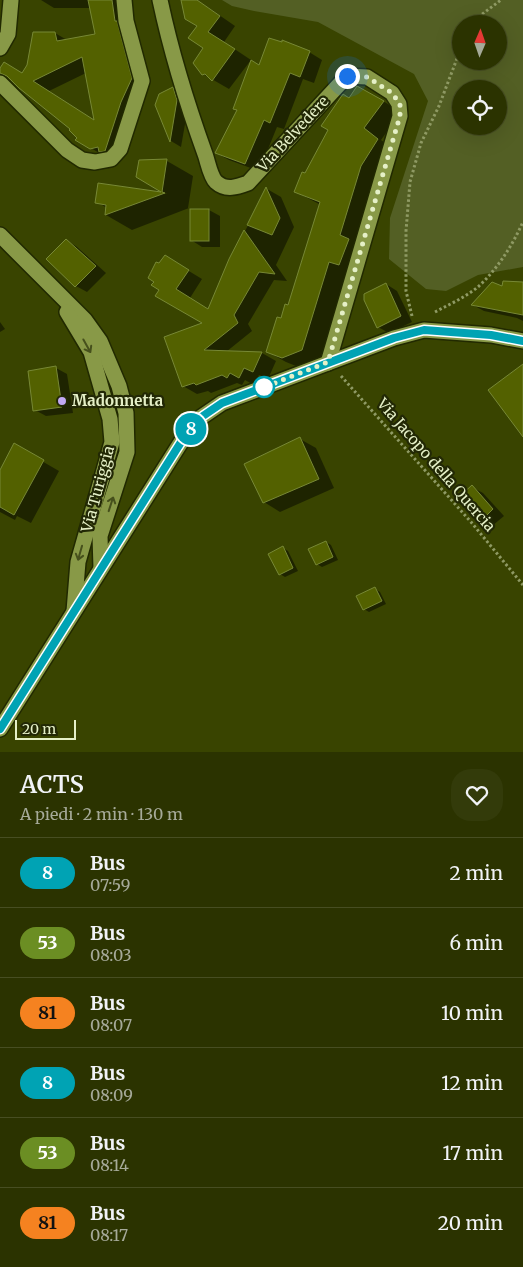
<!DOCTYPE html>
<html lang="it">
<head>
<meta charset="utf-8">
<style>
	:root { --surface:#2b3300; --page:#333b0a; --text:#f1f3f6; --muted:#a6aa99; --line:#474e22 }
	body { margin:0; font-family:Merriweather,serif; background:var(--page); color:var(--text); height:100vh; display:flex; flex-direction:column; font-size:19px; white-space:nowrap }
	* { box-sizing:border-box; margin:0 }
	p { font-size:16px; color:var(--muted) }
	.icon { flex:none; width:28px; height:28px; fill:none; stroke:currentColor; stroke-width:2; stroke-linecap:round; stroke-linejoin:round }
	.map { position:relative; height:752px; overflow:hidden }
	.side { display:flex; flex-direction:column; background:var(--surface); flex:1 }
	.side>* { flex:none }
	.badge { padding:0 10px; border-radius:16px; font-size:18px; line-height:32px }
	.needle { width:32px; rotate:2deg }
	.buttons { position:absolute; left:452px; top:15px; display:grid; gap:10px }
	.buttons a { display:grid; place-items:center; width:55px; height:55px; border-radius:50%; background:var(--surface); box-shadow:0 5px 20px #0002,0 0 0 1px var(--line); font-size:25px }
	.scale { position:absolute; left:15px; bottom:12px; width:61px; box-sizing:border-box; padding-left:5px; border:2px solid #e5f0c7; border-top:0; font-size:14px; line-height:18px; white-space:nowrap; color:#e5f0c7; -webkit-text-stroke:4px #222805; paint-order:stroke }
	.you { position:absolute; width:25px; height:25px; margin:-12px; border:4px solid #fff; border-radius:50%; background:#1a73e8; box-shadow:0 0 0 8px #1a73e833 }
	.map>.badge { position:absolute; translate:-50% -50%; box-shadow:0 0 0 2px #fff }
	.round { display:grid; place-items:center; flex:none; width:52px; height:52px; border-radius:20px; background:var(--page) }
	.headline { display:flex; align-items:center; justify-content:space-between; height:85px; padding:0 20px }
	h1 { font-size:24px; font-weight:600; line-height:38px }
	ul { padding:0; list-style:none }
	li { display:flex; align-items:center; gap:15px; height:70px; padding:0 20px; border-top:1px solid var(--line) }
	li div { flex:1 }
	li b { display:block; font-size:19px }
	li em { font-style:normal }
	li .badge { min-width:55px; font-weight:700; text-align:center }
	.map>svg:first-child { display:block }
</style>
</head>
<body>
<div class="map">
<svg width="523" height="752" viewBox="0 0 523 752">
	<rect width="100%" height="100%" fill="#394400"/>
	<path fill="#535f24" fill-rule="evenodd" d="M 222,0 L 523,0 L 523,267 L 478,275 L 446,291 L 426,289 L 389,259 L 390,218 L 428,101 L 414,74 L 318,22 L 254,11 L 232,6 ZM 461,24 L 499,24 L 499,61 L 461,61 ZM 461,89 L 499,89 L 499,126 L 461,126 Z"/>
	<g fill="#0007" fill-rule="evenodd">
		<path d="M 41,0 L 127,0 L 148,89 L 138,112 L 122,160 L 117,161 L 108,158 L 77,140 L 79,137 L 71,129 L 8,76 L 0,71 L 23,74 L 55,33 L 67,40 L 96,35 L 91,8 L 54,8 ZM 86,73 L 95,121 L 49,91 Z"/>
		<path d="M 190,0 L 195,0 L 209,8 L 235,26 L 224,42 L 251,60 L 229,89 L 203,74 L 205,48 Z"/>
		<path d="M 309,52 L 322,60 L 314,83 L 303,79 L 284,129 L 277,127 L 259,171 L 229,160 L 216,153 L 260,66 Z"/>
		<path d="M 173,89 L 184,95 L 188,107 L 181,147 L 171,141 L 156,105 Z"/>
		<path d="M 378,98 L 401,112 L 381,140 L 395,150 L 347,271 L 320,360 L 301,368 L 286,362 L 268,352 L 282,319 L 289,307 L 321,205 L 296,192 L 349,99 Z"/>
		<path d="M 140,161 L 167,161 L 193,176 L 188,208 L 189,208 L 132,230 L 106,215 L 107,208 L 97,202 L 99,184 L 167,194 L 138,177 Z"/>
		<path d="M 267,189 L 281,197 L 294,227 L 276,265 L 287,281 L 274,280 L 248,324 L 252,331 L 226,352 L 262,353 L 276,361 L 268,379 L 259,375 L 254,385 L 245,380 L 242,385 L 237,383 L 211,393 L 208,391 L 197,394 L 183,386 L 205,324 L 157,295 L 179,265 L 202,279 L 190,298 L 209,310 L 230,260 Z"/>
		<path d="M 209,210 L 220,216 L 220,247 L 202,247 L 191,240 Z"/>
		<path d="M 66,240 L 77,247 L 106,273 L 87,292 L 76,286 Z"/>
		<path d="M 386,284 L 397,291 L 412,322 L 389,333 L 378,327 Z"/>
		<path d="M 523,284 L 523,321 L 517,318 L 484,311 L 473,305 L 503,288 Z"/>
		<path d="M 0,322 L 5,329 L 0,332 Z"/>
		<path d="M 56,368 L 67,374 L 73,413 L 46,416 L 35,410 Z"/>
		<path d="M 300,439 L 316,448 L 334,488 L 280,512 L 264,502 Z"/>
		<path d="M 14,445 L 59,471 L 31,523 L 17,516 L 15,520 L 0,512 L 0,473 Z"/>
		<path d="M 472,487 L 483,493 L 504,516 L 492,526 L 481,520 Z"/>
		<path d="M 326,542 L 331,545 L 338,560 L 322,567 L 317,564 Z"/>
		<path d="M 283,548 L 288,551 L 298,571 L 285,577 L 280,574 Z"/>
		<path d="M 375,589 L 380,592 L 386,604 L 369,612 L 364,609 Z"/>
	</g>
	<g fill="#536100" stroke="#778835" fill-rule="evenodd">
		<path d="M 88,0 L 112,0 L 115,21 L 117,21 L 132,78 L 121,102 L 105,151 L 99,152 L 98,147 L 90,149 L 75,140 L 77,138 L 69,130 L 70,129 L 19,88 L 7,76 L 0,73 L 0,68 L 4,62 L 22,73 L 27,65 L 33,32 L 55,32 L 57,41 L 95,34 ZM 82,57 L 94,120 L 33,81 Z"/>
		<path d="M 181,0 L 197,0 L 220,16 L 208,32 L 235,49 L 212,81 L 205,74 L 202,75 L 193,63 L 203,48 L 188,38 L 197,26 L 185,19 Z"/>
		<path d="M 269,38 L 282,42 L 282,40 L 310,51 L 300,77 L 290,73 L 270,123 L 264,120 L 245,164 L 215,153 L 237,110 L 233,109 L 251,60 L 259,65 Z"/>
		<path d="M 357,86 L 384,101 L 364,128 L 378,139 L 361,166 L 340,235 L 349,239 L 339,265 L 329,262 L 302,350 L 282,358 L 266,352 L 277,317 L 281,318 L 285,304 L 288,305 L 320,202 L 294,192 L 302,172 L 305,173 L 328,130 L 321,126 L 343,94 L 349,98 Z"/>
		<path d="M 173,87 L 177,100 L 170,142 L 155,105 L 159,94 Z"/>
		<path d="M 167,159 L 162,192 L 165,193 L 105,215 L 106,205 L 95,203 L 98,183 L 161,192 L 136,177 L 139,160 Z"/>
		<path d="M 266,187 L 280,218 L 272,235 L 247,225 Z"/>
		<rect x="190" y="209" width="19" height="32"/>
		<path d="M 244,230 L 275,274 L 259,272 L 234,315 L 238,323 L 204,350 L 262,352 L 253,372 L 244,368 L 239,378 L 230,373 L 227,378 L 222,375 L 196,385 L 194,383 L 182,387 L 164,337 L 202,323 L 155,296 L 159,290 L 151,285 L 154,282 L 148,278 L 156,262 L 159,263 L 165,255 L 189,270 L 176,289 L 208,309 L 229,259 Z"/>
		<path d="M 66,239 L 96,266 L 75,287 L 46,259 Z"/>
		<path d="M 503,281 L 523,282 L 523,315 L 471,305 L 492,282 L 502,286 Z"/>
		<path d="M 386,283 L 401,316 L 377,328 L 364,300 L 364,294 Z"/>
		<path d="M 523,364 L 523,437 L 488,390 Z"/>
		<path d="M 56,366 L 62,407 L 33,411 L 28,371 Z"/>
		<path d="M 300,437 L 319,479 L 263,503 L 244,464 Z"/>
		<path d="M 14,443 L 44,460 L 14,515 L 0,507 L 0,470 Z"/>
		<path d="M 472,485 L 493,509 L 481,521 L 459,497 Z"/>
		<path d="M 326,541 L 333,557 L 316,565 L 308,549 Z"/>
		<path d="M 283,546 L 293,568 L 279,575 L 268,554 Z"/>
		<path d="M 375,587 L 382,601 L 363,610 L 356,596 Z"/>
	</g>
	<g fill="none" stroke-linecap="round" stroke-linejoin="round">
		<g stroke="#212900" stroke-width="18">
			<g id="minor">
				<path d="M 160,0 C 171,52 187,104 205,154 C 208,162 210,176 216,182 C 226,191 237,187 248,183 L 347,76 L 367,77 L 392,93 L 399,104 L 400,116 L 328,363"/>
				<path d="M 0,48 L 8,34 L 11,0"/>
				<path d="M 0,83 L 67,150 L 82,160 L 95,162 L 111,159 L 120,149 L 142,81 L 126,21 L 124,0"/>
				<path d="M 0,235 L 85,320 L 100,341 L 119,386 L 126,413 L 127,452 L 100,536 L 101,568"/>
				<path d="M 67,312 L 91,352 L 110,419 L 112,442 L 78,562 L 74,611"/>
			</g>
		</g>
		<g stroke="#212900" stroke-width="18">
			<path id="tertiary" d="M 0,729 L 183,439 L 200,418 L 222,403 L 394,338 L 424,330 L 491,335 L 523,341"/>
		</g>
		<g stroke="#8f9a64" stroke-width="3" stroke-dasharray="2.5 2.5" stroke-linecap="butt">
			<path d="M 471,24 L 473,21 L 501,0"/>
			<path d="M 435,312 C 450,304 466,297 479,286 C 498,268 512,246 523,222"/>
			<path d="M 412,316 L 406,291 L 406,231 L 410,182 L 421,143 L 439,106 L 461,48"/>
			<path d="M 341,376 L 471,522 L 523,585"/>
		</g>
		<use href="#minor" stroke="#889947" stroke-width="15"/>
		<use href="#tertiary" stroke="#889947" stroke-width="15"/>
	</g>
	<defs><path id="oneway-shaft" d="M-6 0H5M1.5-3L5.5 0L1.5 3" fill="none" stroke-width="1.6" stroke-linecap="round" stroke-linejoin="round" transform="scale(1.25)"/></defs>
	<g stroke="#46501c">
		<use href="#oneway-shaft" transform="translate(87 346) rotate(61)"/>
		<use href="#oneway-shaft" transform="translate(111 504) rotate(-72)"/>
		<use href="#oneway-shaft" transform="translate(80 553) rotate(106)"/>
	</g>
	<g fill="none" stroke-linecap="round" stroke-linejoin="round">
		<g stroke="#fff" stroke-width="11">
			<path id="line" d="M 0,729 L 183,439 L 200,418 L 222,403 L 394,338 L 424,330 L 491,335 L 523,341"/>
		</g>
		<use href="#line" stroke="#00a3b4" stroke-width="8"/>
		<path stroke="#e5f0c7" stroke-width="5" stroke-dasharray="0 9" d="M 264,387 L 257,390 L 328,362 L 400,116 L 400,104 L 392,93 L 367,77 L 347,76"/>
	</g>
	<circle fill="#fff" stroke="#00a3b4" stroke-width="2.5" cx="264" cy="387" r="10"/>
	<circle fill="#c1a8f3" stroke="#222805" stroke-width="2" cx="62" cy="401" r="5"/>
	<g text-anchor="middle" stroke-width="4.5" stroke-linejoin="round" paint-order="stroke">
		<g font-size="15" fill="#e5f0c7" stroke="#222805">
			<text transform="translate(293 134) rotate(-47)" y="5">Via Belvedere</text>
			<text transform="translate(436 465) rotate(49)" y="5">Via Jacopo della Quercia</text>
			<text transform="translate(98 489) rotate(-75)" y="5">Via Turiggia</text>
		</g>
		<g font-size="15" font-weight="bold" fill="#e5f0c7" stroke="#222805" text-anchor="start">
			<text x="72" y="406">Madonnetta</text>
		</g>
	</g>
</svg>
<div class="buttons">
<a><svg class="needle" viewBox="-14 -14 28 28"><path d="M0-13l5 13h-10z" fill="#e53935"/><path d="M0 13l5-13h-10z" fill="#a6aa99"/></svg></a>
<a><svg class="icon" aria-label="locate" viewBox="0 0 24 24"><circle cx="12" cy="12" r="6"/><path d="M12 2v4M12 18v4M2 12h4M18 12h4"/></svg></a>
</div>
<div class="scale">20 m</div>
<div class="you" style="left:347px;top:76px"></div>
<b class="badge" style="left:191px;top:429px;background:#00a3b4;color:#fff">8</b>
</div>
<section class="side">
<div class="headline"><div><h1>ACTS</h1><p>A piedi · 2 min · 130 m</p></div><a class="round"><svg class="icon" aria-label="heart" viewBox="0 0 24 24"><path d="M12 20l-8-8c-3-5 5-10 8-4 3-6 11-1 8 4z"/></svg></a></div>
<ul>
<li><span class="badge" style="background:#00a3b4;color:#fff">8</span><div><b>Bus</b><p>07:59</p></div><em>2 min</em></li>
<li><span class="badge" style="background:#6b8e23;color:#fff">53</span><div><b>Bus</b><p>08:03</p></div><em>6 min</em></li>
<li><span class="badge" style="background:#f58220;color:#111">81</span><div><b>Bus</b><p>08:07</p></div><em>10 min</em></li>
<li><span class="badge" style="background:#00a3b4;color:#fff">8</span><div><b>Bus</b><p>08:09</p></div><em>12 min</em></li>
<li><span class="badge" style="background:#6b8e23;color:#fff">53</span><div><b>Bus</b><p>08:14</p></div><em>17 min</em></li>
<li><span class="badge" style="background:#f58220;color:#111">81</span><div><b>Bus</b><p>08:17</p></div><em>20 min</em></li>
</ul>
</section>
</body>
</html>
